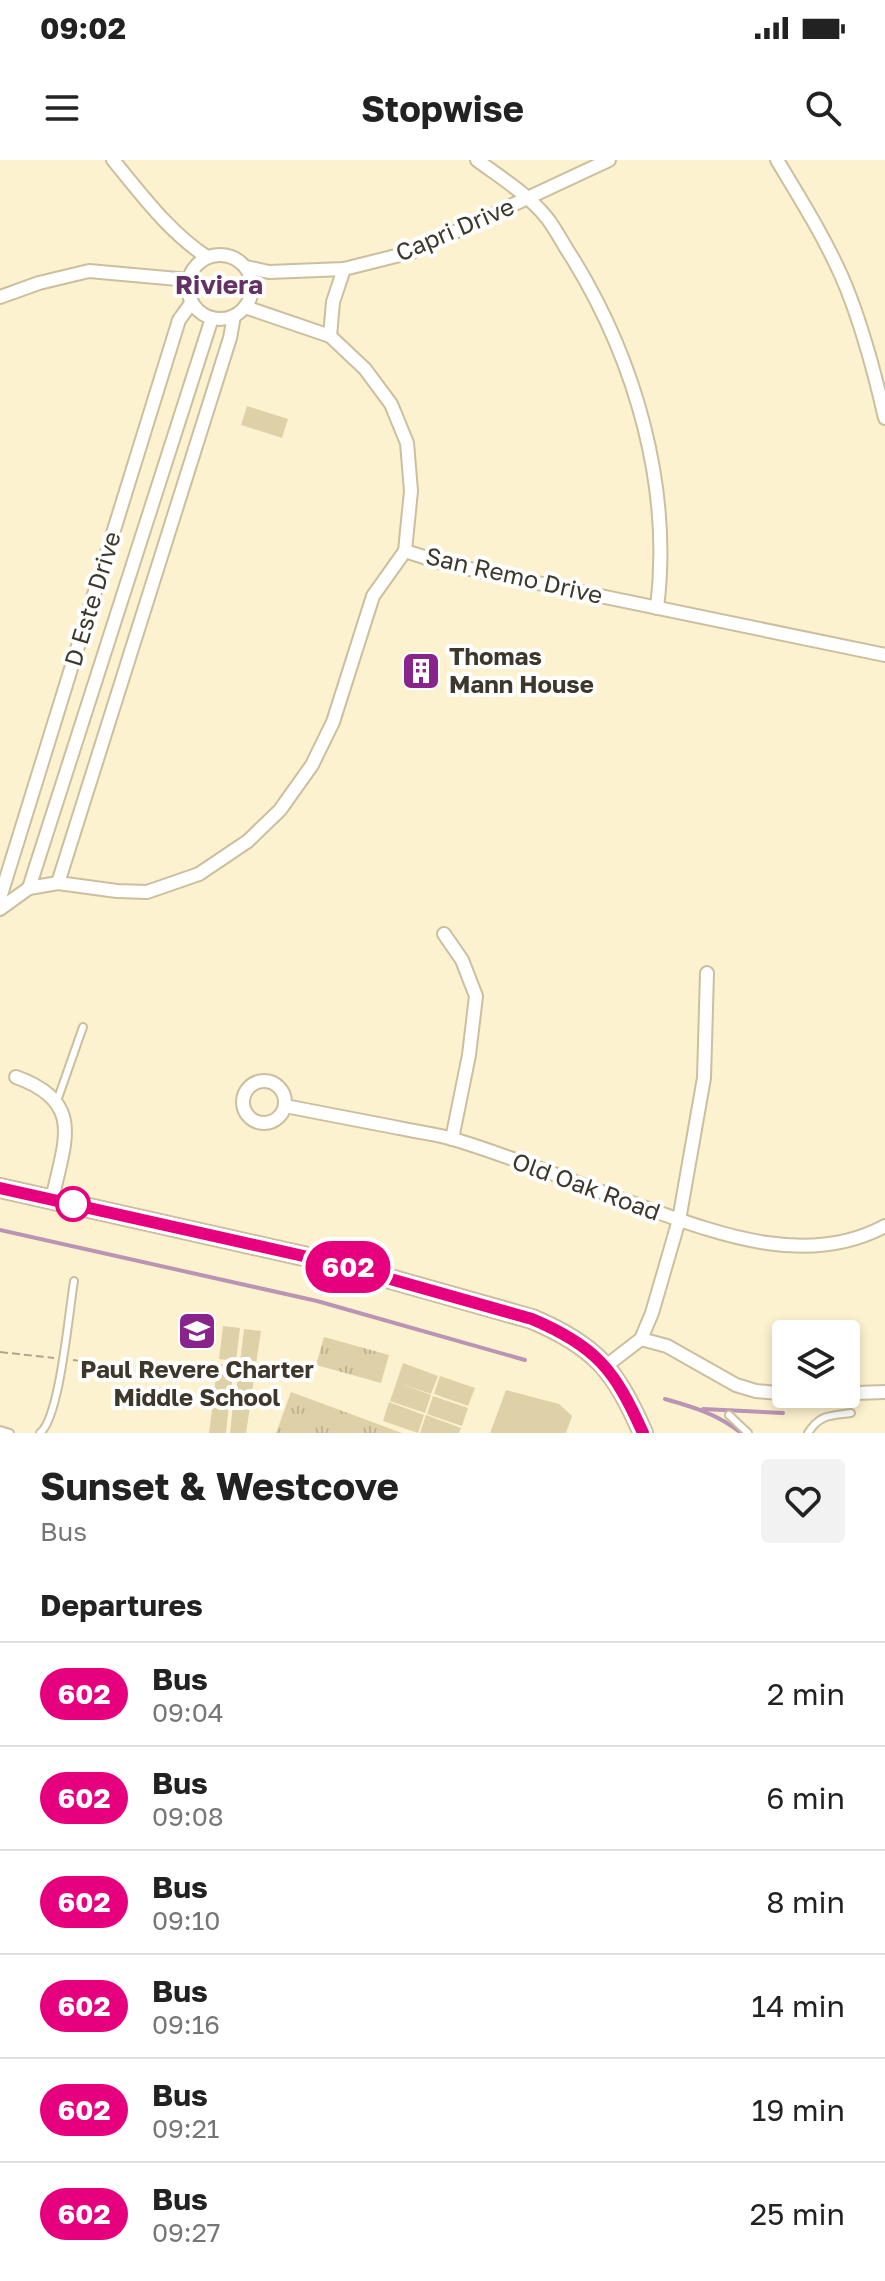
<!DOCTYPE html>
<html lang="en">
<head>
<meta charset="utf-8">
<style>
	:root { --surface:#fff; --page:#f2f2f2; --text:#222; --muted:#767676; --line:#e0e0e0 }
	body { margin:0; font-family:"Golos Text",sans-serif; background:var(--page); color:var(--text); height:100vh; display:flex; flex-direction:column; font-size:30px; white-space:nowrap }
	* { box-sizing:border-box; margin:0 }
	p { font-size:26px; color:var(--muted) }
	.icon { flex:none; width:44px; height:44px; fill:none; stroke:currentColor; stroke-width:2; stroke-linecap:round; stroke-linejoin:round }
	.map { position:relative; height:1273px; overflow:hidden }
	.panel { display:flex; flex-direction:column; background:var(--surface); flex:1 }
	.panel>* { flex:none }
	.badge { padding:0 16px; border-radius:26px; font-size:28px; line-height:52px }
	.buttons { position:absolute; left:772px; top:1160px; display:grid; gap:16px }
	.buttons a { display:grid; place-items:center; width:88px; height:88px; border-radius:8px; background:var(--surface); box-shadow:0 4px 12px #0003; font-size:40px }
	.map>.badge { position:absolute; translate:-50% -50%; box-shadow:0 0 0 4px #fff }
	h2 { padding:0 40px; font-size:30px; line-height:72px }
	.round { display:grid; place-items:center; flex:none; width:84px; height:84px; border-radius:8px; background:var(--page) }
	.overview { display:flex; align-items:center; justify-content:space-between; height:136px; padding:0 40px }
	h1 { font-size:38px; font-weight:700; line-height:60px }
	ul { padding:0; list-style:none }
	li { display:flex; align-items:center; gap:24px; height:104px; padding:0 40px; border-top:2px solid var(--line) }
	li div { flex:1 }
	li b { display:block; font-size:30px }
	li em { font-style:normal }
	li .badge { min-width:88px; font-weight:700; text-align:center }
	.status { display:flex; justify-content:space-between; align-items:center; height:56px; padding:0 40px; background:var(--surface); direction:ltr }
	.status svg { height:22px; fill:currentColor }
	header { display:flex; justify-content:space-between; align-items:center; height:104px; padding:0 40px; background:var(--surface); font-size:36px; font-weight:700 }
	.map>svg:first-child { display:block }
</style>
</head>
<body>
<div class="status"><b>09:02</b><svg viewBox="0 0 49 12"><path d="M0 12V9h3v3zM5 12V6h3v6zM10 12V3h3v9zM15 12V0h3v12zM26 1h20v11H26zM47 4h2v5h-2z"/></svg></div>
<header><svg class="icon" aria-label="menu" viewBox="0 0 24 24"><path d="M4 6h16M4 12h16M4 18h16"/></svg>Stopwise<svg class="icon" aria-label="search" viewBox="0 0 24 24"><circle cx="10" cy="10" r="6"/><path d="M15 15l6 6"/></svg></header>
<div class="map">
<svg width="885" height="1273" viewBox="0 0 885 1273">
	<defs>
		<pattern id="park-tufts" width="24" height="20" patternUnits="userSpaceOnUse" patternTransform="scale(2)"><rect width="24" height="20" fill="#dfd1a7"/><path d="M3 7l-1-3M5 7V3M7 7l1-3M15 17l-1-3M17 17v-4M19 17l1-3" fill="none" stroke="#c0b490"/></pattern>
	</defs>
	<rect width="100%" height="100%" fill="#fdf2cf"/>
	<g fill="url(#park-tufts)">
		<path d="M 324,1177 L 389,1195 L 381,1223 L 316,1205 Z"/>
		<path d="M 291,1232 L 402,1273 L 276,1273 Z"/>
	</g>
	<g fill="#dfd1a7">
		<path d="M 247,246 L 288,259 L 282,278 L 241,265 Z"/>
		<path d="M 223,1166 L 240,1168 L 236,1201 L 219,1199 Z"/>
		<path d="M 244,1169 L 261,1171 L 256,1204 L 240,1202 Z"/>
		<path d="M 403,1203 L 438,1216 L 431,1234 L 399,1223 L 431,1235 L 425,1253 L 390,1241 Z"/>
		<path d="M 218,1204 L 234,1206 L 230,1239 L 213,1237 Z"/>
		<path d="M 239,1207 L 255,1209 L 251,1242 L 235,1240 Z"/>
		<path d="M 440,1216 L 475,1228 L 468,1246 L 434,1234 Z"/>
		<path d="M 506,1230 L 559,1244 L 572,1256 L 566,1273 L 490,1273 Z"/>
		<path d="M 433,1236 L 468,1248 L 462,1266 L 427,1254 Z"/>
		<path d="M 213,1242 L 229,1244 L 226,1273 L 209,1273 Z"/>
		<path d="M 389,1242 L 424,1255 L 418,1273 L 383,1261 Z"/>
		<path d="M 233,1245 L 250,1247 L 246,1273 L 230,1273 Z"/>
		<path d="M 426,1255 L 461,1268 L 459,1273 L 420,1273 Z"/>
	</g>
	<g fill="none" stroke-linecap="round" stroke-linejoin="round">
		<g stroke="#ba94b5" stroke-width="4">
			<path d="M 0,1070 L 317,1141 L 525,1200"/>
			<path d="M 665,1239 C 693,1247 718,1254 741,1273"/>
			<path d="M 703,1249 L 783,1253"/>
		</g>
		<g stroke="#cabf9e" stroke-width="10">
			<g id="service">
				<path d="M 57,941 L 83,867"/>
				<path d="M 729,1255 L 748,1273"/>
				<path d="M 0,1270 L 10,1273"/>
				<path d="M 40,1273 C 60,1258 69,1150 74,1121"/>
				<path d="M 808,1273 C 820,1254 830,1256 851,1253"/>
			</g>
		</g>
		<g stroke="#cabf9e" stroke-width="16">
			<g id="minor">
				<path d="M 113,0 C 142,35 169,72 207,97"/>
				<path d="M 477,0 C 501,18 528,34 547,58 C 557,71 564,86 573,99 C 636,202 672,328 657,448"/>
				<path d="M 777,0 C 800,38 823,75 841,115 C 861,160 874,210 885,258"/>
				<circle cx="220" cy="127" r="32"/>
				<path d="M 246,107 L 269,112 L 344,109 L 412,92 L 609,0"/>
				<path d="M 0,137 L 39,123 L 89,111 L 189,120"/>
				<path d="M 245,147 L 330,176 L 365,209 L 391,244 L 407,283 L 411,331 L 405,391"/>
				<path d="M 330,176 L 333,142 L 344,109"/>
				<path d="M 405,391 L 446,404 L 885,495"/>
				<path d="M 58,723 L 230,178 L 234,156"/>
				<path d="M 29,728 L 212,158"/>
				<path d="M 0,738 L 179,160 L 192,142"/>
				<path d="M 0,749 L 29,728 L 58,723 L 117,731 L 147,732 L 199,714 L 248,681 L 280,650 L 312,605 L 333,562 L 373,436 L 405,391"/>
				<path d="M 444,774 L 462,800 L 476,836 L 469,895 L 452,979"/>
				<path d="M 16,917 C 86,942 64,982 52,1040"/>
				<circle cx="264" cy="942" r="21"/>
				<path d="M 285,946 C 323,953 361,961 399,968 C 417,972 436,974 453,979 C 513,997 573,1022 632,1043 C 711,1071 804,1110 885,1066"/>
				<path d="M 641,1179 L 667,1186 L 736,1225 L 756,1231 L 798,1235 L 885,1232"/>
				<path d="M 606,1206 L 641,1179 L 652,1153 L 679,1060 L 704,918 L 707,813"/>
			</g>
		</g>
		<g stroke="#cabf9e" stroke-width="22">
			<path id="secondary" d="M 0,1028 L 330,1102 L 532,1159 C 596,1186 615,1210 643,1273"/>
		</g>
		<g stroke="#afa78d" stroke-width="2" stroke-dasharray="8 4" stroke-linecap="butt">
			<path d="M 0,1192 L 54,1198"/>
			<path d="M 73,1200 L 119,1206"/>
		</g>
		<use href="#service" stroke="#fff" stroke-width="6"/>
		<use href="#minor" stroke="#fff" stroke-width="12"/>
		<use href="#secondary" stroke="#fff" stroke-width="18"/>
	</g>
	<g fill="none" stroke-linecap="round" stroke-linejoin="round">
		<g stroke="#fff" stroke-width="18">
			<path id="line" d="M 0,1028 L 330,1102 L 532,1159 C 596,1186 615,1210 643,1273"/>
		</g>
		<use href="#line" stroke="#e6007e" stroke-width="12"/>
	</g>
	<defs>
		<g id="building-square" transform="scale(2)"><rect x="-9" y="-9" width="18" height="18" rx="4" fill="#88248c" stroke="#fff"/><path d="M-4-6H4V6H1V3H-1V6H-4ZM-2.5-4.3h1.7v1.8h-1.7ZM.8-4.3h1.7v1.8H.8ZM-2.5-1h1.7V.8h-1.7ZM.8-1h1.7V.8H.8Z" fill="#fff"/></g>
		<g id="school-square" transform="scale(2)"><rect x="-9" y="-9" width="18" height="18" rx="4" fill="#88248c" stroke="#fff"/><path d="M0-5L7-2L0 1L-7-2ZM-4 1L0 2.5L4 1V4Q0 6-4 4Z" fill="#fff"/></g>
	</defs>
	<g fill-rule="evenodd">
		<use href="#building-square" x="421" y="511"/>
		<use href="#school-square" x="197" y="1171"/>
	</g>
	<circle fill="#fff" stroke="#e6007e" stroke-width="4" cx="73" cy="1044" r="16"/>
	<g text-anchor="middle" stroke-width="8" stroke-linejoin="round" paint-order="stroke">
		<g font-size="24" fill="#3d382b" stroke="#fff">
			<text transform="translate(455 70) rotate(-23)" y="8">Capri Drive</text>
			<text transform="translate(514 416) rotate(13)" y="8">San Remo Drive</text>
			<text transform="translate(93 439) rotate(-73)" y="8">D Este Drive</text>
			<text transform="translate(586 1027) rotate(20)" y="8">Old Oak Road</text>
		</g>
		<g font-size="24" font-weight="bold" fill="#3d382b" stroke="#fff" text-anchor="start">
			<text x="449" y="505">Thomas<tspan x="449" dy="28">Mann House</tspan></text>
			<text x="197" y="1218" text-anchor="middle">Paul Revere Charter<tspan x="197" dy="28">Middle School</tspan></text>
		</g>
		<g font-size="26" font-weight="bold" fill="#633264" stroke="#fff">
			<text x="219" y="134">Riviera</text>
		</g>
	</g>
</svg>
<div class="buttons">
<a><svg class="icon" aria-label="layers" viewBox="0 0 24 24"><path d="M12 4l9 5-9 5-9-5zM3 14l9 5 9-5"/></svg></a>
</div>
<b class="badge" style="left:348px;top:1107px;background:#e6007e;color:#fff">602</b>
</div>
<section class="panel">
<div class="overview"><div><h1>Sunset &amp; Westcove</h1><p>Bus</p></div><a class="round"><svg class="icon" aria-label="heart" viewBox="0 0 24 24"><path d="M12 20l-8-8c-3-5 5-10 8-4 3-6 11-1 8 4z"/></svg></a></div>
<h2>Departures</h2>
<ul>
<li><span class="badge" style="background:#e6007e;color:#fff">602</span><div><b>Bus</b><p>09:04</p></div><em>2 min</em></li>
<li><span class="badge" style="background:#e6007e;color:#fff">602</span><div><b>Bus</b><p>09:08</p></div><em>6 min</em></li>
<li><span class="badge" style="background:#e6007e;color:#fff">602</span><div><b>Bus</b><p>09:10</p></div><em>8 min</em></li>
<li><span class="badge" style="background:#e6007e;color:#fff">602</span><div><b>Bus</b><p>09:16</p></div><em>14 min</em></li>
<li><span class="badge" style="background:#e6007e;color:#fff">602</span><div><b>Bus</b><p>09:21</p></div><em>19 min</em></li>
<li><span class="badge" style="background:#e6007e;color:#fff">602</span><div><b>Bus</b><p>09:27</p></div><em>25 min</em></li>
</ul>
</section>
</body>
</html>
